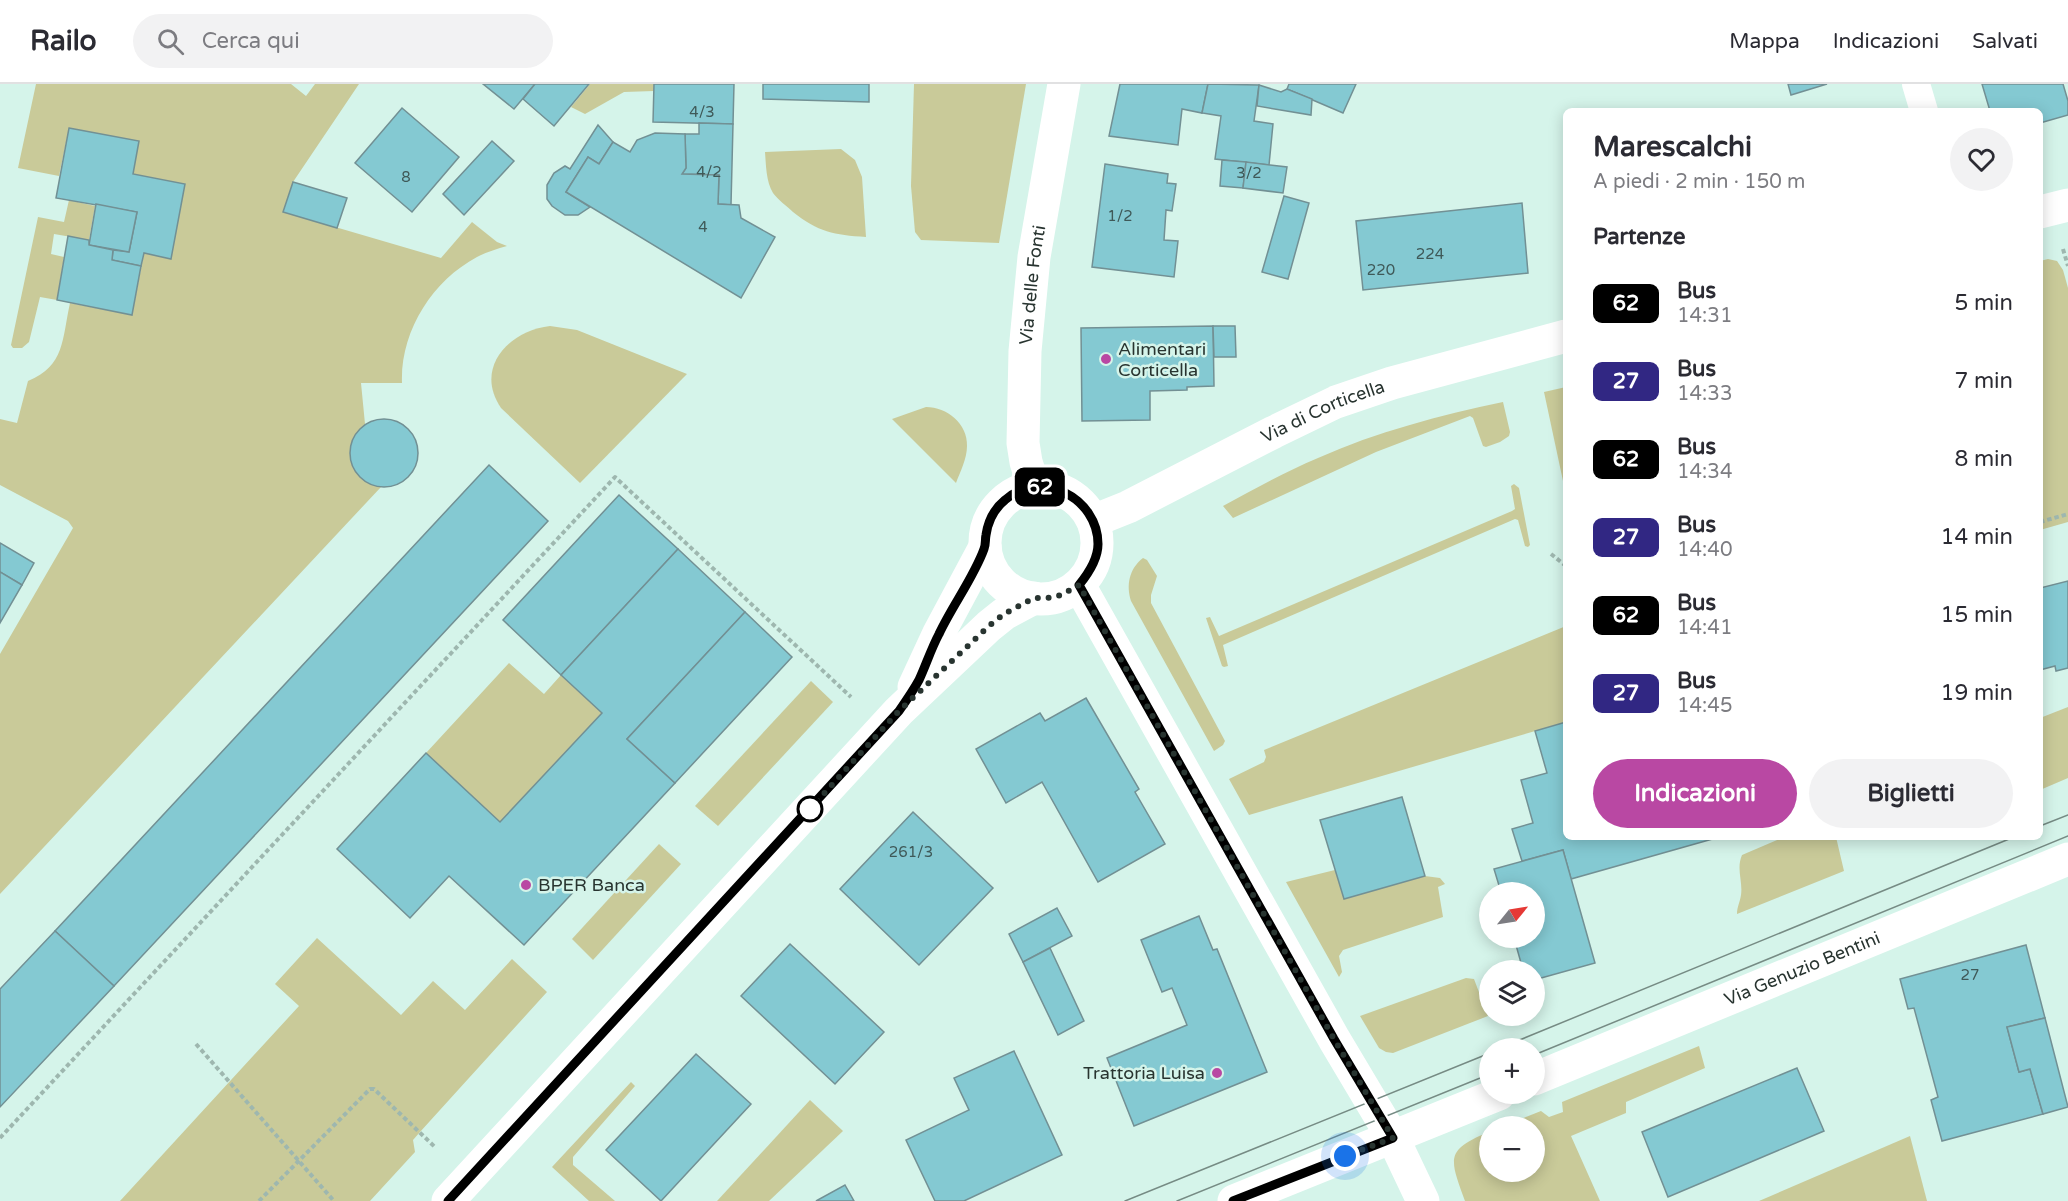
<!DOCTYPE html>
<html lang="it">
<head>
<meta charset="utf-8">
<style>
	:root { --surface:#fff; --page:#f2f2f3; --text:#2b2b33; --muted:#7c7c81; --line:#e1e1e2; --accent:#b948a3 }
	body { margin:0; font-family:"Varela Round",sans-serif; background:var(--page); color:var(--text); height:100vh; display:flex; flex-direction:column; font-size:22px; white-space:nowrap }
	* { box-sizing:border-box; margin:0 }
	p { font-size:20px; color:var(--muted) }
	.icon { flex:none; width:33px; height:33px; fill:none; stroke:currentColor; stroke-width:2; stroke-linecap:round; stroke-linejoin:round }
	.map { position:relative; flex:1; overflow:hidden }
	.drawer { position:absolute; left:1563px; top:24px; width:480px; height:732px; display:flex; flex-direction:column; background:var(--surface); border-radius:9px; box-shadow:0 3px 15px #0003 }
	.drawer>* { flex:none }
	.badge { padding:0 12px; border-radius:9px; font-size:21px; line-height:39px }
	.needle { width:39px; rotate:60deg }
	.tools { position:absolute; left:1479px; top:798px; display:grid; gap:12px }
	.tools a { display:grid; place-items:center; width:66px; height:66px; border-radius:50%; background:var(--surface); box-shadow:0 3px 15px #0003; font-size:30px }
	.you { position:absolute; width:30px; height:30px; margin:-15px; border:4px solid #fff; border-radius:50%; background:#1a73e8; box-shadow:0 0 0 9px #1a73e833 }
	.map>.badge { position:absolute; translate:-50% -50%; box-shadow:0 0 0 3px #fff }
	h2 { padding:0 30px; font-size:22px; line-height:54px }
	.round { display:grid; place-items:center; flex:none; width:63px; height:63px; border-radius:32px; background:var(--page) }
	.overview { display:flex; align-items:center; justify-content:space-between; height:102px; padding:0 30px }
	h1 { font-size:28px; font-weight:700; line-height:45px }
	.primary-button { display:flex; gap:12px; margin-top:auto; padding:12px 30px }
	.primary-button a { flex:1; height:69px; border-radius:36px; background:var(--accent); color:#fff; font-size:24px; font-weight:700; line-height:69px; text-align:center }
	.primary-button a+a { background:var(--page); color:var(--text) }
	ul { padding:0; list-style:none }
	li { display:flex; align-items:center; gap:18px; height:78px; padding:0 30px }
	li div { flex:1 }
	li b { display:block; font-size:22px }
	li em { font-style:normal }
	li .badge { min-width:66px; font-weight:700; text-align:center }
	header { display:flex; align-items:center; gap:36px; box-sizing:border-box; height:84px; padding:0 30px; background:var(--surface); border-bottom:2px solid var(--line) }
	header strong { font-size:28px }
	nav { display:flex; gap:33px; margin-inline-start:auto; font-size:21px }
	.search { width:420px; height:54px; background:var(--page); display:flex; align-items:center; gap:15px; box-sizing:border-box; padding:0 21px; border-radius:33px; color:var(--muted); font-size:22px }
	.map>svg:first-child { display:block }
</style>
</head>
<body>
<header>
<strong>Railo</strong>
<div class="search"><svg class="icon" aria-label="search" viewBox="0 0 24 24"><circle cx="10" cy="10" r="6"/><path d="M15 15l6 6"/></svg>Cerca qui</div>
<nav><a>Mappa</a><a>Indicazioni</a><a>Salvati</a></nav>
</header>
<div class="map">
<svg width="2068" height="1117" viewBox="0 0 2068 1117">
	<rect width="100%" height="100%" fill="#d5f4ea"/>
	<g fill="#c9ca99">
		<path d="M 36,0 L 291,0 L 306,12 L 315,0 L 359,0 L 293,98 L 284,128 L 441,174 L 472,138 L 497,158 L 507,162 C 497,165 486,168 477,173 C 432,197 400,248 402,299 L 361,299 L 365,340 C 341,360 349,397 381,403 L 0,810 L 0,570 L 73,444 L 68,437 L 0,401 L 0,335 L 17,339 L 28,297 C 65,282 62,255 70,219 L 132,231 L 144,169 L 171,174 L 185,100 L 133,90 L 69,44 L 59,92 L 18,84 Z"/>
		<path d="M 590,0 L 654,0 L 654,7 L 624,8 L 585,30 L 571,23 Z"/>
		<path d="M 914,0 L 1026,0 L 999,159 L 921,156 L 915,148 L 911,102 Z"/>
		<path d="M 841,65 L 855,76 L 862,93 L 866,153 C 834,151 818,148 793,128 C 787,122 778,116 773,109 C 766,98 766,81 765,68 Z"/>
		<path d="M 69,116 L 95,122 L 89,156 L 54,150 L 51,170 L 64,173 L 57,216 L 40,213 L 29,258 L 22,264 L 13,264 L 11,261 L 38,133 L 64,138 Z"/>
		<path d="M 2048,175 L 2057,177 L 2063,186 L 2068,204 L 2068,438 L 2040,446 L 2040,177 Z"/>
		<path d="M 550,242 L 577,246 L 687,290 L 580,399 L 501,324 C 474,284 508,247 550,242 Z"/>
		<path d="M 1566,303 L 1566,411 L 1544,308 Z"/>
		<path d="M 1503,318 L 1510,348 L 1509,352 L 1500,358 L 1486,363 L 1483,362 L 1473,334 L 1470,332 L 1376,368 L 1233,434 L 1223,422 C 1254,405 1285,388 1318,374 C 1376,348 1441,331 1503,318 Z"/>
		<path d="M 926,323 C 947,323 968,340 967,362 C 967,375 960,388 956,399 L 892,335 Z"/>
		<path d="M 1514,400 L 1519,404 L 1530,461 L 1528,463 L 1525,462 L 1518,436 L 1515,435 L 1223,561 L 1228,582 L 1224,583 L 1222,582 L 1206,534 L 1210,533 L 1219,552 L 1512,427 L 1515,425 L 1511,402 Z"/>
		<path d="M 1143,474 L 1147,476 L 1157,492 L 1151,511 L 1151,519 L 1225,657 L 1223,661 L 1214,667 L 1131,517 C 1126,501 1129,485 1143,474 Z"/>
		<path d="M 1566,542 L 1566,638 L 1249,731 L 1229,695 L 1264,678 L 1266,673 L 1264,666 Z"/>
		<path d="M 509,579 L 544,610 L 561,591 L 602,629 L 500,738 L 426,669 Z"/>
		<path d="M 811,597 L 833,618 L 718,742 L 695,722 Z"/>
		<path d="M 2068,623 L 2068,694 L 2040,706 L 2040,634 Z"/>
		<path d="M 1784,753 L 1836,753 L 1844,787 L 1737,830 C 1737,823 1740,818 1741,811 C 1743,797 1736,785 1742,771 Z"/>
		<path d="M 659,760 L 681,780 L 593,876 L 572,855 Z"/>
		<path d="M 1335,786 L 1344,815 L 1425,792 L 1440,794 L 1445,800 L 1438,803 L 1443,833 L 1343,866 L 1339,872 L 1342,888 L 1339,893 L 1286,798 Z"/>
		<path d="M 317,854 L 401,931 L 433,897 L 465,926 L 512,875 L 547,908 L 420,1048 L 413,1056 L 415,1068 L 370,1117 L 120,1117 L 299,922 L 275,900 Z"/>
		<path d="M 1466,894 L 1474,895 L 1488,932 L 1393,969 L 1386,968 L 1379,964 L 1360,932 Z"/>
		<path d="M 1699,962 L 1705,984 L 1626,1018 L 1626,1029 L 1571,1052 L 1600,1117 L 1465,1117 C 1450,1075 1444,1066 1489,1048 L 1490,1088 L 1534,1088 L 1534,1042 L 1503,1042 L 1541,1027 L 1549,1033 L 1563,1028 L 1562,1018 Z"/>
		<path d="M 631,998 L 635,1002 L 573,1073 L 573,1081 L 615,1117 L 589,1117 L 552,1083 Z"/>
		<path d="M 810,1016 L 843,1047 L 769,1117 L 717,1117 Z"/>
		<path d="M 1910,1052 L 1927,1117 L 1759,1117 Z"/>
	</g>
	<g fill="#84c9d2" stroke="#729094" stroke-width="1.5">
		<path d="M 483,0 L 535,0 L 514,25 Z"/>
		<path d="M 535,0 L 589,0 L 554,42 L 523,15 Z"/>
		<path d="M 654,0 L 734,0 L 733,40 L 653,38 Z"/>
		<path d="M 763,0 L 869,0 L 869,18 L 763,15 Z"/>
		<path d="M 1120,0 L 1208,0 L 1202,29 L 1182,25 L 1178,61 L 1109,52 Z"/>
		<path d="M 1208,0 L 1259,1 L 1254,37 L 1273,40 L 1269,81 L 1215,75 L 1221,32 L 1202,29 Z"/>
		<path d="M 1289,0 L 1356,0 L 1343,29 L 1287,5 Z"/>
		<path d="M 1788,0 L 1827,0 L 1791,11 Z"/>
		<path d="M 1982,0 L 2063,0 L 2068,17 L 2068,31 L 2040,39 L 2040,27 L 1990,27 Z"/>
		<path d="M 1259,1 L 1281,8 L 1287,5 L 1312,15 L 1311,31 L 1257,22 Z"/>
		<path d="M 402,24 L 459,73 L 412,128 L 355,79 Z"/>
		<path d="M 699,39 L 733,40 L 731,121 L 718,120 L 719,91 L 682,90 L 686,84 L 685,50 L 699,50 Z"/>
		<path d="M 598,41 L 613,58 L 599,80 L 588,73 L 566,108 L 590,123 L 578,131 L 565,131 L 552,122 L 547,115 L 547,101 L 554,89 L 565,82 L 570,85 Z"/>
		<path d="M 69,44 L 139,57 L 133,90 L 185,100 L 171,175 L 144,169 L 141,182 L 112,176 L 113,166 L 129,168 L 137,128 L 56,114 Z"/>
		<path d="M 655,49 L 685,50 L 686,84 L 682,90 L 719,91 L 718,120 L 739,121 L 741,134 L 775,153 L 741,214 L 566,108 L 588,73 L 599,80 L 613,58 L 630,68 L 637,56 Z"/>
		<path d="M 492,57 L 514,77 L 464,131 L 443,110 Z"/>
		<path d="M 1222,76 L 1246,78 L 1243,104 L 1220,102 Z"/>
		<path d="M 1246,78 L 1287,83 L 1283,109 L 1243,104 Z"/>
		<path d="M 1105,80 L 1168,90 L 1167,99 L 1176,100 L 1172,127 L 1166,126 L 1164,156 L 1178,157 L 1174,193 L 1092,183 Z"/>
		<path d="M 293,98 L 347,114 L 337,144 L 283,128 Z"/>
		<path d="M 1284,112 L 1309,119 L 1288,195 L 1262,188 Z"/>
		<path d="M 1522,119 L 1528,189 L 1363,206 L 1356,137 Z"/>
		<path d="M 96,120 L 137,128 L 129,168 L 89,161 Z"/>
		<path d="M 68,152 L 89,156 L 89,161 L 113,166 L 112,176 L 141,182 L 132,231 L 57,216 Z"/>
		<path d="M 1213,242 L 1214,302 L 1187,303 L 1187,306 L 1150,307 L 1150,336 L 1082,337 L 1081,244 Z"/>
		<path d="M 1213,242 L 1235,242 L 1236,273 L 1214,273 Z"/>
		<circle cx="384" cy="369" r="34"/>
		<path d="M 489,381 L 548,437 L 114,902 L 55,847 Z"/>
		<path d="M 619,411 L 678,465 L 561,591 L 503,536 Z"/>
		<path d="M 0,459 L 34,479 L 22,501 L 0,488 Z"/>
		<path d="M 678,465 L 745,528 L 627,655 L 675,699 L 524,861 L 449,792 L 410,834 L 337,765 L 426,669 L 500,738 L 602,629 L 561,591 Z"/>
		<path d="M 0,488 L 22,501 L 0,539 Z"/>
		<path d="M 2068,497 L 2068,584 L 2056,587 L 2055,582 L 2040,586 L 2040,504 Z"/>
		<path d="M 745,528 L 792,573 L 675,699 L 627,655 Z"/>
		<path d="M 1086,614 L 1139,705 L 1135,708 L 1165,760 L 1098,798 L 1042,698 L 1006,719 L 976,665 L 1040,629 L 1045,637 Z"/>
		<path d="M 1566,638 L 1566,753 L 1716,754 L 1571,795 L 1563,766 L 1522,777 L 1512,745 L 1533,739 L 1521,696 L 1547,689 L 1535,647 Z"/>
		<path d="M 1402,713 L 1425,792 L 1344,815 L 1320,736 Z"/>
		<path d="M 913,728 L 993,804 L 919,881 L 840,805 Z"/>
		<path d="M 1563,766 L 1595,879 L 1534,896 L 1534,886 L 1523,886 L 1514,854 L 1534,854 L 1534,808 L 1501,808 L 1494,785 Z"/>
		<path d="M 1057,824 L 1072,852 L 1023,878 L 1009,850 Z"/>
		<path d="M 1199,832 L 1213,866 L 1217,865 L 1267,988 L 1134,1042 L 1107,974 L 1187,941 L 1172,904 L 1162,908 L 1141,856 Z"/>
		<path d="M 55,847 L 114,902 L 0,1023 L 0,905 Z"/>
		<path d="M 790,860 L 884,948 L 835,1000 L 741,912 Z"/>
		<path d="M 2026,861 L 2045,934 L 2007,943 L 2019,988 L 2030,985 L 2043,1030 L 1942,1057 L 1931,1016 L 1938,1013 L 1914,924 L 1908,925 L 1900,895 Z"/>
		<path d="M 1050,864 L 1084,937 L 1058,951 L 1023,878 Z"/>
		<path d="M 2045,934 L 2068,1023 L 2043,1030 L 2030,985 L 2019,988 L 2007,943 Z"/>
		<path d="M 1014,967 L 1062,1071 L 964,1117 L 935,1117 L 906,1056 L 969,1026 L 954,994 Z"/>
		<path d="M 696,970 L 751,1020 L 661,1117 L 606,1066 Z"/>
		<path d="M 1797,984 L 1824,1047 L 1668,1113 L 1642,1048 Z"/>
		<path d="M 845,1101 L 854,1117 L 816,1117 Z"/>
	</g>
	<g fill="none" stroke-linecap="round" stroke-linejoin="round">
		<g stroke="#9eb7af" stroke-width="4" stroke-dasharray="4.5 3" stroke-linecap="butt">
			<path d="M 2063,165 L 2068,182"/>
			<path d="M 2040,438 L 2068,430"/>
			<path d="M 1551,470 L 1566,482"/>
			<path d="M 196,960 L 334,1117"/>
			<path d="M 0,1054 L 615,393 L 851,613"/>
			<path d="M 259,1117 L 370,1005 L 374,1005 L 436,1064"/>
		</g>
		<path stroke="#fff" stroke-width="28" d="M 1916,0 L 1924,27"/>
		<g stroke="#fff" stroke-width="33">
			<path d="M 2040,128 L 2068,121"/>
			<path id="s1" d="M 1034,403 L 1026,378 L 1023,359 L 1025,267 L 1034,173 L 1064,0"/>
			<circle cx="1041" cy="459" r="56"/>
			<path id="s2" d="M 1093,437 L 1128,423 L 1274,348 L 1336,318 L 1392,299 L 1566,252"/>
			<path d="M 1079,501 L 1334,955 L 1393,1054 L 1423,1117"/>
			<path d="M 914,603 L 939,549 L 985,463"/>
			<path d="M 448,1117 L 899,627 L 989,542 L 1004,530 L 1034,514"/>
		</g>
		<g stroke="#fff" stroke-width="33">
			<path id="s3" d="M 1534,995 L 2068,775"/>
			<path d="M 1234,1117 L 1499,1010"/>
		</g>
		<g stroke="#768b84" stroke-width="1.5">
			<path d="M 2040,742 L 2068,731"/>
			<path d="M 1500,964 L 2014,753"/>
			<path d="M 1534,971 L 2068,752"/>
			<path d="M 1125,1117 L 1490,969"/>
			<path d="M 1177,1117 L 1490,990"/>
		</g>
	</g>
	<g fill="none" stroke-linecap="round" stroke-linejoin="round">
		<g stroke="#fff" stroke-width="14">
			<path id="line" d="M 448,1117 L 899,627 C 906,617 913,607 919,596 C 926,581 931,565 939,550 C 952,522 974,493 984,465 C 986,460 985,456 986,451 C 988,437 994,425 1005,416 C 1041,384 1098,414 1098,460 C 1098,475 1088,490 1079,501 L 1334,955 L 1393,1054 L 1233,1117"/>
		</g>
		<use href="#line" stroke="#000" stroke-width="9"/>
		<path stroke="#283430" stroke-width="6" stroke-dasharray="0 10.8" d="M 810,725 L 899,627 L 989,542 L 1004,530 L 1034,514 L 1048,514 L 1061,511 L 1079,501 L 1334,955 L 1393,1054 L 1345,1072"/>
	</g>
	<g fill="#b948a3" stroke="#d5f4ea" stroke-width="2">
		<circle cx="1106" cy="275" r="6"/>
		<circle cx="526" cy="801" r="6"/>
		<circle cx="1217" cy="989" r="6"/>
	</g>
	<circle fill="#fff" stroke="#000" stroke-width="3" cx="810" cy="725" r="12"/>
	<g text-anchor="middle" stroke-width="5" stroke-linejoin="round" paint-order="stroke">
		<g font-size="15" fill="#3f5958">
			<text x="702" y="33">4/3</text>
			<text x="709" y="93">4/2</text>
			<text x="1249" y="94">3/2</text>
			<text x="406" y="98">8</text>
			<text x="1120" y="137">1/2</text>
			<text x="703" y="148">4</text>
			<text x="1430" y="175">224</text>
			<text x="1381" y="191">220</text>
			<text x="911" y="773">261/3</text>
			<text x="1970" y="896">27</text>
		</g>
		<g font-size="18" fill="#283430" stroke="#d5f4ea">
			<text dy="6" stroke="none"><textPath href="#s1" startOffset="204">Via delle Fonti</textPath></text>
			<text dy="6" stroke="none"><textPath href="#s2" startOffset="255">Via di Corticella</textPath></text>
			<text dy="6" stroke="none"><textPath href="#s3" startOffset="290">Via Genuzio Bentini</textPath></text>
		</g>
		<g font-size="18" fill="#283430" stroke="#d5f4ea" text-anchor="start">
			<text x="1118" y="271">Alimentari<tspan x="1118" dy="21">Corticella</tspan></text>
			<text x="538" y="807">BPER Banca</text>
			<text x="1205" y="995" text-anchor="end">Trattoria Luisa</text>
		</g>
	</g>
</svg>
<div class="tools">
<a><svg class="needle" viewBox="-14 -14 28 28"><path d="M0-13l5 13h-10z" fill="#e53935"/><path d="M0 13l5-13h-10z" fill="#7c7c81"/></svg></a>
<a><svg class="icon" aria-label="layers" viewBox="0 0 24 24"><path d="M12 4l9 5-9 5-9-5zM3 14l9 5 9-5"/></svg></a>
<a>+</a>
<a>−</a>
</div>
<div class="you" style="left:1345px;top:1072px"></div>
<b class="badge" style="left:1040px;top:403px;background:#000;color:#fff">62</b>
<section class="drawer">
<div class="overview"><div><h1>Marescalchi</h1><p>A piedi · 2 min · 150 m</p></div><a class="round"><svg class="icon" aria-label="heart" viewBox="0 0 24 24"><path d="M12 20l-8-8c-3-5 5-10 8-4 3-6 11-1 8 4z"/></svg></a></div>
<h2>Partenze</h2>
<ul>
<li><span class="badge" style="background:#000;color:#fff">62</span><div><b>Bus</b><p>14:31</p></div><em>5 min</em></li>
<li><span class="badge" style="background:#312783;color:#fff">27</span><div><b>Bus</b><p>14:33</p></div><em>7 min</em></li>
<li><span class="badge" style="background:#000;color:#fff">62</span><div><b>Bus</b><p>14:34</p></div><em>8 min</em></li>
<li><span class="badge" style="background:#312783;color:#fff">27</span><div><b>Bus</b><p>14:40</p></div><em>14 min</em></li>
<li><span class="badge" style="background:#000;color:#fff">62</span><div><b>Bus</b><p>14:41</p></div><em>15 min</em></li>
<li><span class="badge" style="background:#312783;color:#fff">27</span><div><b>Bus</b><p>14:45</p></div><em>19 min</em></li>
</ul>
<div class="primary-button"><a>Indicazioni</a><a>Biglietti</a></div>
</section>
</div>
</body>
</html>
